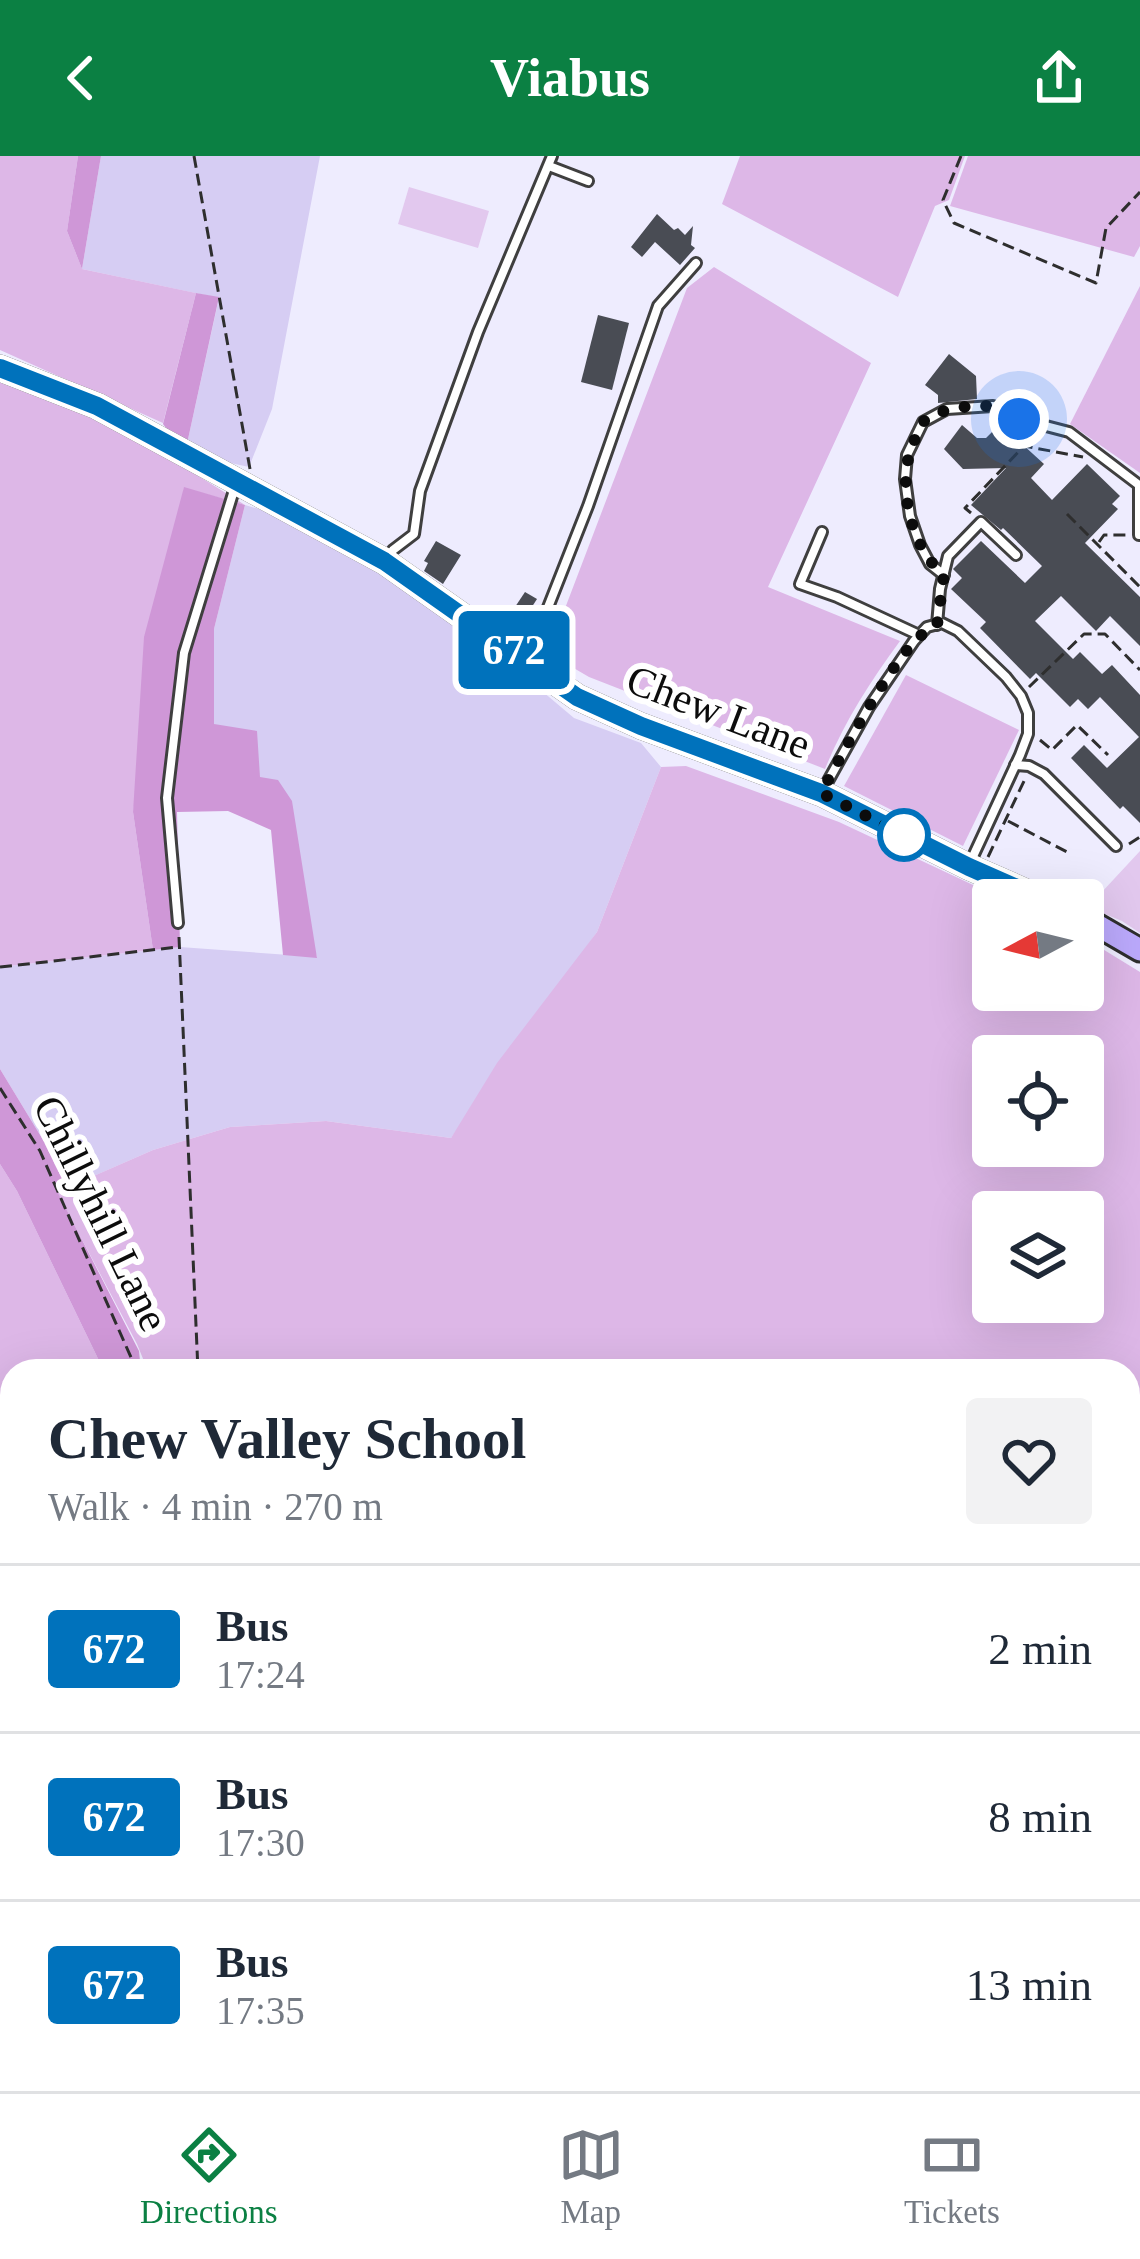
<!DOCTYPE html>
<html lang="en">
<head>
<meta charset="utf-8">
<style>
	:root { --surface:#fff; --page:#f2f2f3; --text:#1f2937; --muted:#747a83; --line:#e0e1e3; --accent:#0b8043 }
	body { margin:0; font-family:Georgia,serif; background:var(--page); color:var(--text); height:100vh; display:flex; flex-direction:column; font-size:45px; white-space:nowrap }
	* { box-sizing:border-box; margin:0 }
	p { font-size:39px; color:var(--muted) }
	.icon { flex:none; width:66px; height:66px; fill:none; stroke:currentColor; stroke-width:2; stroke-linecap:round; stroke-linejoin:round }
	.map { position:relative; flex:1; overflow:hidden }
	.details { position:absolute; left:0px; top:1203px; width:1140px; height:732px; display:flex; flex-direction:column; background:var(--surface); border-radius:36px 36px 0 0; box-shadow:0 12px 48px #0002 }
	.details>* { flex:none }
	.badge { padding:0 24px; border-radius:9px; font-size:42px; line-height:78px }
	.needle { width:78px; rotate:263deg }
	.controls { position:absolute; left:972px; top:723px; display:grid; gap:24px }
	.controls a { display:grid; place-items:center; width:132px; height:132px; border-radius:12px; background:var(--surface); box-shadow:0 12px 48px #0002; font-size:60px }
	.you { position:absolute; width:60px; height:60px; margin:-30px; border:9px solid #fff; border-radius:50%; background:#1a73e8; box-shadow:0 0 0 18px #1a73e833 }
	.map>.badge { position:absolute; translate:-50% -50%; box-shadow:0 0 0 6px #fff }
	.round { display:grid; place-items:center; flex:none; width:126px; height:126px; border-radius:12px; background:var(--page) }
	.head { display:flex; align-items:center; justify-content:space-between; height:204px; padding:0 48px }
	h1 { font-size:57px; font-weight:600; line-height:90px }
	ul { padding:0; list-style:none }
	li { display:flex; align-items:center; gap:36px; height:168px; padding:0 48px; border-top:3px solid var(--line) }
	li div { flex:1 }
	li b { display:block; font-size:45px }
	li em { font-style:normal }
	li .badge { min-width:132px; font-weight:700; text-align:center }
	header { display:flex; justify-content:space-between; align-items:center; height:156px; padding:0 48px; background:var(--accent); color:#fff; font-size:54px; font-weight:600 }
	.menu { display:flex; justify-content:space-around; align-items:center; height:168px; border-top:3px solid var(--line); background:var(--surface); font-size:33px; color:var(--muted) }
	.menu a { display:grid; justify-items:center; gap:6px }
	.menu .selected { color:var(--accent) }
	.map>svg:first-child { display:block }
</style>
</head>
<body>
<header><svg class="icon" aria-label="back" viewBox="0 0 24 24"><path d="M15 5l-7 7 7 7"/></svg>Viabus<svg class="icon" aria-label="share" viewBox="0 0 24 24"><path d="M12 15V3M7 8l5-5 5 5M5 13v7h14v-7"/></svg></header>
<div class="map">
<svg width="1140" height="1935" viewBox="0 0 1140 1935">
	<rect width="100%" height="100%" fill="#eeecfe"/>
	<g fill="#d6cdf3">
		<path d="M 101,0 L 320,0 L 272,253 L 249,311 L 185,297 L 219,142 L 82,113 Z"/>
		<path d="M 245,349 L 283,360 L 414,438 L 517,514 L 574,562 L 641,587 L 661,611 L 597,776 L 451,982 L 326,965 L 230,971 L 153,994 L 71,1030 L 0,913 L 0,811 L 180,791 L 317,801 L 260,622 L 214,568 L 214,473 Z"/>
		<path d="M 502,1923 L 581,1923 L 588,1935 L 489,1935 Z"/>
	</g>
	<g fill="#ddb7e7" fill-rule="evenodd">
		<path d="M 0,0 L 78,0 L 67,75 L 82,113 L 196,137 L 163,267 L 0,194 Z"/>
		<path d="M 740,0 L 965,0 L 949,44 L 935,50 L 898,141 L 722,48 Z"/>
		<path d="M 968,0 L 1140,0 L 1140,90 L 1134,101 L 950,50 Z"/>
		<path d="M 714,111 L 871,207 L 768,431 L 900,485 C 870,526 844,566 825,613 L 589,521 L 548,497 L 687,132 Z"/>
		<path d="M 1140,130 L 1140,317 L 1070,268 Z"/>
		<path d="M 0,224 L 126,275 L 245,349 L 184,332 L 133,656 L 153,794 L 0,811 Z"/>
		<path d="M 906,519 L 1019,574 L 963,690 L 844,630 Z"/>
		<path d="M 686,610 L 839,666 L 1005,744 L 993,744 L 993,834 L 1083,834 L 1083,781 L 1140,816 L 1140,1917 L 1121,1935 L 845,1935 L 833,1925 L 816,1935 L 628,1935 L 620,1923 L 1128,1923 L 1128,1215 L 148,1215 L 137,1188 L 57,1036 L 153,994 L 230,971 L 326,965 L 451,982 L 497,907 L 597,776 L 661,611 ZM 993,900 L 1083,900 L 1083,990 L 993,990 ZM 993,1056 L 1083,1056 L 1083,1146 L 993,1146 Z"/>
		<path d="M 0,1008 L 17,1035 L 104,1215 L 12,1215 L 12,1923 L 503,1923 L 491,1935 L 0,1935 Z"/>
	</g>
	<g fill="#cf97d7">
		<path d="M 78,0 L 101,0 L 82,113 L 67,75 Z"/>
		<path d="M 196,137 L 219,141 L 185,297 L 163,268 Z"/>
		<path d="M 184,331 L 245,349 L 214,473 L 214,568 L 257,575 L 260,621 L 278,624 L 292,645 L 317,802 L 283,799 L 271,674 L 228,655 L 177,656 L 180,791 L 153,794 L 133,656 L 144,481 Z"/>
		<path d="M 0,913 L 71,1030 L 58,1037 L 139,1195 L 141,1215 L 104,1215 L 17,1035 L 0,1008 Z"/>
	</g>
	<g fill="#e2c8ee">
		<path d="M 409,31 L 489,55 L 478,92 L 398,68 Z"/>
		<path d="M 1140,695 L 1140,777 L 1122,765 L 1088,751 Z"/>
	</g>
	<g fill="#494c54">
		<path d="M 657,58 L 674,74 L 678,72 L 685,79 L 693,70 L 691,89 L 695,92 L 680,109 L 655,86 L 642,101 L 631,91 Z"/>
		<path d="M 598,159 L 629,167 L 612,234 L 581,226 Z"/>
		<path d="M 949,198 L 976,220 L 977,243 L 938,247 L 938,239 L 925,229 Z"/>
		<path d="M 1000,268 L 1044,308 L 1031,322 L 1052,344 L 1087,308 L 1120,340 L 1112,348 L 1118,353 L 1085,387 L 1140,441 L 1140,490 L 1110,460 L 1096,475 L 1061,440 L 1035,465 L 1073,503 L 1080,496 L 1102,518 L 1112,509 L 1140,539 L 1140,667 L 1123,650 L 1120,653 L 1071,602 L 1084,589 L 1107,612 L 1139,581 L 1100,541 L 1088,553 L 1078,543 L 1070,551 L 1036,517 L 1030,523 L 980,472 L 986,466 L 951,433 L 962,422 L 953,413 L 981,385 L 1025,427 L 1042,410 L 1003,372 L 1001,374 L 971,349 L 1006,312 L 963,313 L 944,293 L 962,269 L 977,282 L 986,282 Z"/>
		<path d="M 436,385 L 461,399 L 443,428 L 424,415 L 428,407 L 424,405 Z"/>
		<path d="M 525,436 L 537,443 L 515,477 L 503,469 Z"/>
	</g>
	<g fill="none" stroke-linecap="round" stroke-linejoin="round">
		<g stroke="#3f3f3f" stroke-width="14">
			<g id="service">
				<path d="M 549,10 L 588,25"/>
				<path d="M 822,376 L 800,428 L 837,441 L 919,479"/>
				<path d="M 385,404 L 393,394 L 414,378 L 420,335 L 478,176 L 552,0"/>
				<path d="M 944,419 L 930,408 L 920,389 L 910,360 L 905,323 L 907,299 L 923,266 L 947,253 L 993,250 L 1019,263 L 1069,276 L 1139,329 L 1139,379"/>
				<path d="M 937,469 L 940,433 L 948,400 L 981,366 L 1016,399"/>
				<path d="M 528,502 L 588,350 L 658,150 L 696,107"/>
				<path d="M 1015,609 L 1029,610 L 1044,618 L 1116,690"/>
				<path d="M 823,634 L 869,551 L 914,485 L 927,471 L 942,467 L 958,475 L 1006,521 L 1021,540 L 1028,557 L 1028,578 L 1020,599 L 969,709"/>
				<path d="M 178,767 L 167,642 L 184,497 L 235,331"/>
			</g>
		</g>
		<g stroke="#3f3f3f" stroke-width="21">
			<path id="minor" d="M 599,1923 L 606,1935"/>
		</g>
		<g stroke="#2e2e2e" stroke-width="27">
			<g id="secondary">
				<path d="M 0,212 L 97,250 L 384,405 L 577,541 L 641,570 L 821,637 L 969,711 L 1044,744"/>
				<path d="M 1083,761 L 1140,794"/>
			</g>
		</g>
		<g stroke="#2e2e2e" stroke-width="3" stroke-dasharray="12 6" stroke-linecap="butt">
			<path d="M 194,0 L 250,313"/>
			<path d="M 961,0 L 943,44 L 954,67 L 1096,127 L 1106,72 L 1140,36"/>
			<path d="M 971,357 L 965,352 L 1024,290 L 1083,301"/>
			<path d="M 1067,358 L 1140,431"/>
			<path d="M 1099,386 L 1104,379 L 1128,379"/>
			<path d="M 1029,531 L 1084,478 L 1105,478 L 1140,514"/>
			<path d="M 1040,584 L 1052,594 L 1077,569 L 1108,599"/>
			<path d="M 1008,665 L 1067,696"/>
			<path d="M 1129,688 L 1140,681"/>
			<path d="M 988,701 L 1025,623"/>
			<path d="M 179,781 L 198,1215"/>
			<path d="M 0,811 L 178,791"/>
			<path d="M 0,932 L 40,995 L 137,1215"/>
			<path d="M 0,1908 L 12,1919"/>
			<path d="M 16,1923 L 28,1935"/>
		</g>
		<use href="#service" stroke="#fff" stroke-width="8"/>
		<use href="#minor" stroke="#fff" stroke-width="15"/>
		<use href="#secondary" stroke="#bba9fc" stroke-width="21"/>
	</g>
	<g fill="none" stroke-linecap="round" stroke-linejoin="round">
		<g stroke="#fff" stroke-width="27">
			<path id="line" d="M 0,212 L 97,250 L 384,405 L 577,541 L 641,570 L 821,637 L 969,711 L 1044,744"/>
		</g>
		<use href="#line" stroke="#0072bc" stroke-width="18"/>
		<path stroke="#0c0c0c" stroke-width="12" stroke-dasharray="0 21.6" d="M 904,679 L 821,637 C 841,602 902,479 937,469 L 944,419 C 909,391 895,323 915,283 C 917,277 919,271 923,266 C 935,253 977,247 994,251 C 1002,253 1011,259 1019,263"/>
	</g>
	<circle fill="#fff" stroke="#0072bc" stroke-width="6" cx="904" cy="679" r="24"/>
	<g text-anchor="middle" stroke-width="12" stroke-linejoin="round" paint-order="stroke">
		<g font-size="42" fill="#0c0c0c" stroke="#fff">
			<text transform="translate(719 555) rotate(21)" y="15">Chew Lane</text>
			<text transform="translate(102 1057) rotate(64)" y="15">Chillyhill Lane</text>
		</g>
	</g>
</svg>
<div class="controls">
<a><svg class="needle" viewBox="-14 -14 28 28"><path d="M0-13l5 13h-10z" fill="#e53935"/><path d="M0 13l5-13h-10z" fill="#747a83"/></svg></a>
<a><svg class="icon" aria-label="locate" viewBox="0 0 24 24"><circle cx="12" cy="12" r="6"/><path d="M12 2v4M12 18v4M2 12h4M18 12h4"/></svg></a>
<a><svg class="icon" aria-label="layers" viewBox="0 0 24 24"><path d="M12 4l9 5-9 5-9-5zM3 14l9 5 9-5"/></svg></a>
</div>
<div class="you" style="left:1019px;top:263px"></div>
<b class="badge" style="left:514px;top:494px;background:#0072bc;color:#fff">672</b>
<section class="details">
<div class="head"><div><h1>Chew Valley School</h1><p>Walk · 4 min · 270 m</p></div><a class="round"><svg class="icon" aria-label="heart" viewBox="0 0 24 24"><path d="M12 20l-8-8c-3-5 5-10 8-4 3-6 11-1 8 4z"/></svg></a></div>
<ul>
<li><span class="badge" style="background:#0072bc;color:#fff">672</span><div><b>Bus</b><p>17:24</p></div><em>2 min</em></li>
<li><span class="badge" style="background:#0072bc;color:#fff">672</span><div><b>Bus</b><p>17:30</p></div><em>8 min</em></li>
<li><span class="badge" style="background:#0072bc;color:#fff">672</span><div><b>Bus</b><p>17:35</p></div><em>13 min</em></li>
</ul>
</section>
</div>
<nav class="menu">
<a class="selected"><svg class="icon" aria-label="directions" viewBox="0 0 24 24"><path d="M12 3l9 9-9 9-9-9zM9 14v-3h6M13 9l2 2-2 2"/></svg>Directions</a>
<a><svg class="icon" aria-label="map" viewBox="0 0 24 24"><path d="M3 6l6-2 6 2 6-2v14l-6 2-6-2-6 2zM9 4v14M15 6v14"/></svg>Map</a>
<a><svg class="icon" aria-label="tickets" viewBox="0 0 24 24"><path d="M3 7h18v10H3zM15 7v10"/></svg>Tickets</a>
</nav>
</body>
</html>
